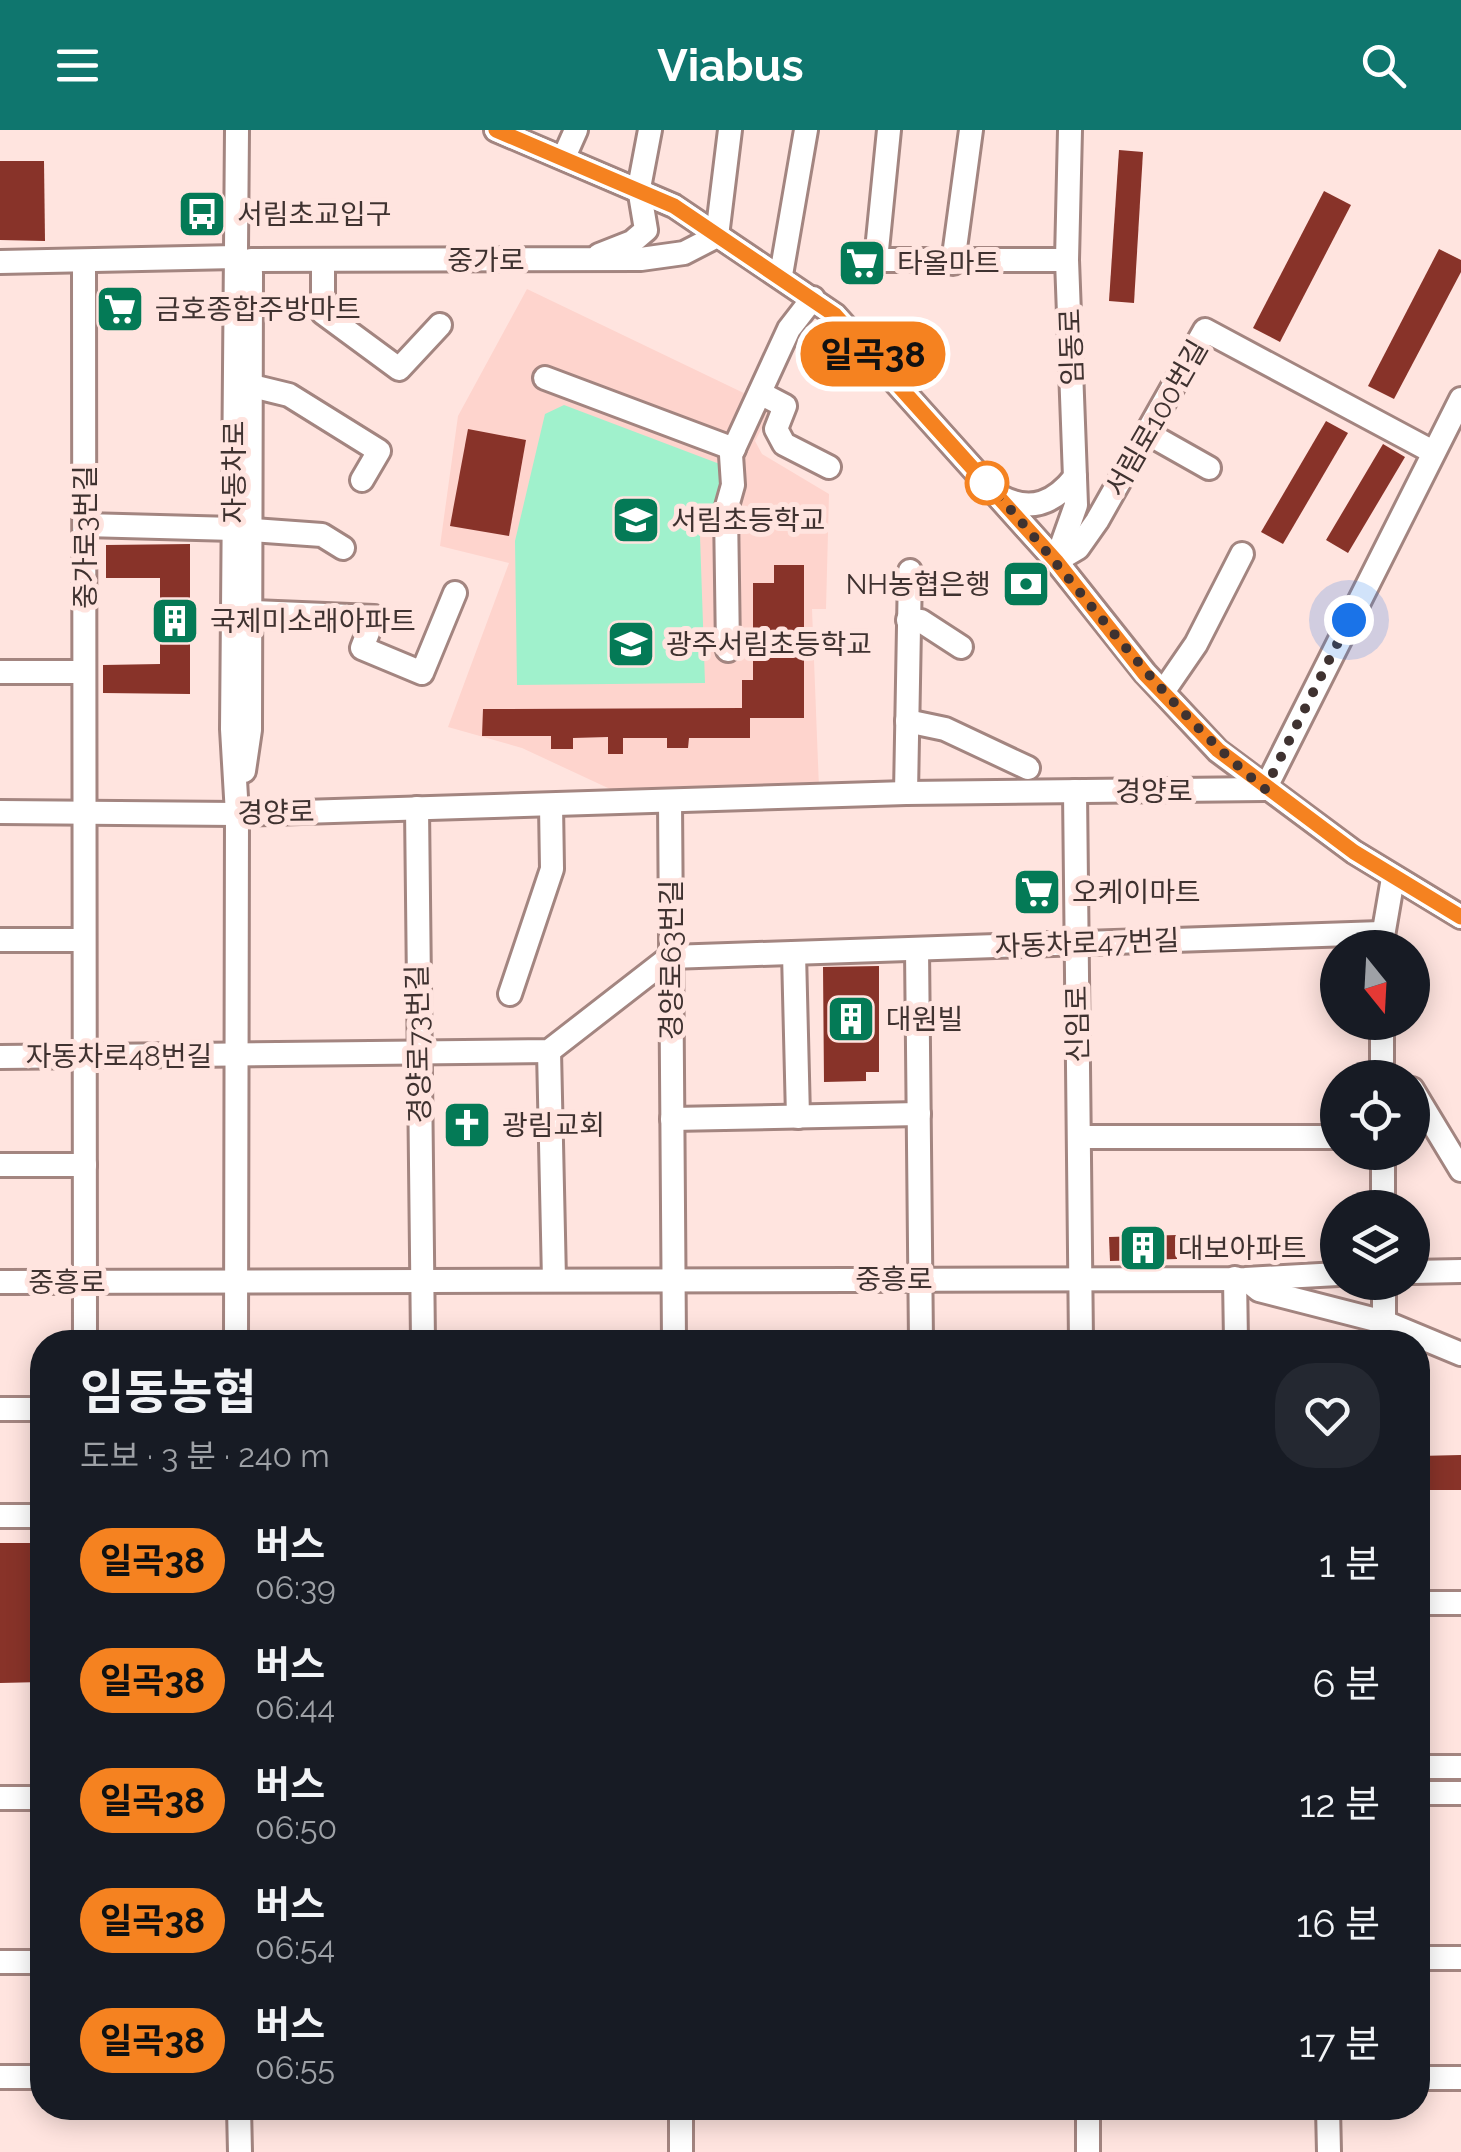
<!DOCTYPE html>
<html lang="ko">
<head>
<meta charset="utf-8">
<style>
	:root { --surface:#171b24; --page:#242831; --text:#f1f3f6; --muted:#9ea1a6; --accent:#0f766e }
	body { margin:0; font-family:Raleway,"Noto Sans KR",sans-serif; background:var(--page); color:var(--text); height:100vh; display:flex; flex-direction:column; font-size:38px; white-space:nowrap }
	* { box-sizing:border-box; margin:0 }
	p { font-size:32px; color:var(--muted) }
	.icon { flex:none; width:55px; height:55px; fill:none; stroke:currentColor; stroke-width:2; stroke-linecap:round; stroke-linejoin:round }
	.map { position:relative; flex:1; overflow:hidden }
	.drawer { position:absolute; left:30px; top:1200px; width:1400px; height:790px; display:flex; flex-direction:column; background:var(--surface); border-radius:40px; box-shadow:0 5px 25px #0003 }
	.drawer>* { flex:none }
	.badge { padding:0 20px; border-radius:32px; font-size:35px; line-height:65px }
	.needle { width:65px; rotate:162deg }
	.buttons { position:absolute; left:1320px; top:800px; display:grid; gap:20px }
	.buttons a { display:grid; place-items:center; width:110px; height:110px; border-radius:50%; background:var(--surface); box-shadow:0 5px 25px #0003; font-size:50px }
	.you { position:absolute; width:50px; height:50px; margin:-25px; border:8px solid #fff; border-radius:50%; background:#1a73e8; box-shadow:0 0 0 15px #1a73e833 }
	.map>.badge { position:absolute; translate:-50% -50%; box-shadow:0 0 0 5px #fff }
	.round { display:grid; place-items:center; flex:none; width:105px; height:105px; border-radius:40px; background:var(--page) }
	.head { display:flex; align-items:center; justify-content:space-between; height:170px; padding:0 50px }
	h1 { font-size:48px; font-weight:700; line-height:75px }
	ul { padding:0; list-style:none }
	li { display:flex; align-items:center; gap:30px; height:120px; padding:0 50px }
	li div { flex:1 }
	li b { display:block; font-size:38px }
	li em { font-style:normal }
	li .badge { min-width:110px; font-weight:700; text-align:center }
	header { display:flex; justify-content:space-between; align-items:center; height:130px; padding:0 50px; background:var(--accent); color:#fff; font-size:45px; font-weight:700 }
	.map>svg:first-child { display:block }
</style>
</head>
<body>
<header><svg class="icon" aria-label="menu" viewBox="0 0 24 24"><path d="M4 6h16M4 12h16M4 18h16"/></svg>Viabus<svg class="icon" aria-label="search" viewBox="0 0 24 24"><circle cx="10" cy="10" r="6"/><path d="M15 15l6 6"/></svg></header>
<div class="map">
<svg width="1461" height="2022" viewBox="0 0 1461 2022">
	<rect width="100%" height="100%" fill="#ffe4df"/>
	<path fill="#fed4cd" d="M 527,159 L 773,277 L 755,311 L 762,324 L 829,364 L 826,479 L 812,479 L 819,658 L 623,665 L 522,618 L 448,597 L 509,433 L 440,416 L 458,286 Z"/>
	<path fill="#a0f1cc" d="M 564,275 L 725,336 L 716,375 L 700,406 L 705,553 L 517,555 L 515,411 L 545,284 Z"/>
	<g fill="#883329">
		<path d="M 1119,20 L 1143,22 L 1134,173 L 1109,171 Z"/>
		<path d="M 0,31 L 44,31 L 45,111 L 0,110 Z"/>
		<path d="M 1324,61 L 1351,75 L 1280,212 L 1253,198 Z"/>
		<path d="M 1439,119 L 1461,130 L 1461,142 L 1394,269 L 1368,256 Z"/>
		<path d="M 1326,291 L 1348,303 L 1283,414 L 1261,402 Z"/>
		<path d="M 468,299 L 526,310 L 509,406 L 450,396 Z"/>
		<path d="M 1383,314 L 1405,327 L 1348,423 L 1326,410 Z"/>
		<path d="M 190,414 L 190,564 L 103,563 L 103,535 L 160,534 L 160,448 L 106,448 L 106,415 Z"/>
		<path d="M 774,435 L 804,435 L 804,588 L 750,588 L 750,608 L 689,608 L 688,618 L 667,618 L 667,608 L 623,608 L 623,624 L 608,624 L 608,607 L 573,608 L 573,619 L 551,619 L 551,606 L 482,606 L 483,579 L 742,578 L 742,550 L 753,550 L 753,453 L 774,453 Z"/>
		<path d="M 879,836 L 879,942 L 866,942 L 866,951 L 824,952 L 823,837 Z"/>
		<path d="M 1177,1105 L 1177,1129 L 1110,1131 L 1109,1107 Z"/>
		<path d="M 1461,1325 L 1461,1360 L 1418,1360 L 1418,1326 Z"/>
		<path d="M 0,1413 L 42,1413 L 42,1552 L 0,1553 Z"/>
	</g>
	<g fill="none" stroke-linecap="round" stroke-linejoin="round">
		<g stroke="#a38580" stroke-width="28">
			<g id="minor">
				<path d="M 496,0 L 674,76 L 835,185 L 1056,431 L 1145,543 L 1218,621 L 1354,722 L 1461,787"/>
				<path d="M 889,0 L 876,130 L 1067,130"/>
				<path d="M 564,27 L 576,0"/>
				<path d="M 599,125 L 632,112 L 646,100 L 639,58 L 650,0"/>
				<path d="M 251,130 L 641,129 L 684,123 L 717,106 L 730,0"/>
				<path d="M 323,131 L 323,183 L 399,239 L 440,195"/>
				<path d="M 0,132 L 236,127"/>
				<path d="M 84,132 L 85,1212"/>
				<path d="M 953,133 L 971,0"/>
				<path d="M 781,145 L 806,0"/>
				<path d="M 545,248 L 734,319"/>
				<path d="M 252,256 L 289,265 L 379,321 L 362,350"/>
				<path d="M 760,263 L 785,276 L 776,299 L 784,314 L 829,337"/>
				<path d="M 1147,303 L 1209,338"/>
				<path d="M 1001,367 C 1032,383 1055,372 1075,347"/>
				<path d="M 85,395 L 234,399"/>
				<path d="M 252,400 L 322,405 L 343,418"/>
				<path d="M 1056,431 L 1078,418 L 1097,391 L 1205,200 L 1433,322"/>
				<path d="M 1056,431 L 1076,375 L 1067,130 L 1070,0"/>
				<path d="M 252,482 L 374,487 L 362,518 L 422,543 L 455,463"/>
				<path d="M 908,490 L 921,491 L 961,517"/>
				<path d="M 728,520 L 726,380 L 733,355 L 731,325 L 789,199 L 813,168"/>
				<path d="M 0,542 L 84,542"/>
				<path d="M 1163,562 L 1196,514 L 1242,424"/>
				<path d="M 907,591 L 945,599 L 1028,638"/>
				<path d="M 244,641 L 250,600 L 251,143"/>
				<path d="M 1075,661 L 1081,1212"/>
				<path d="M 906,663 L 910,441"/>
				<path d="M 670,671 L 674,1212"/>
				<path d="M 417,678 L 423,1212"/>
				<path d="M 0,682 L 237,684 L 906,663 L 1265,659 L 1461,269"/>
				<path d="M 0,810 L 84,810"/>
				<path d="M 1381,818 L 1393,748"/>
				<path d="M 917,819 L 921,1212"/>
				<path d="M 794,823 L 798,987"/>
				<path d="M 510,864 L 552,739 L 551,675"/>
				<path d="M 1382,892 L 1382,948"/>
				<path d="M 549,921 L 554,1150"/>
				<path d="M 0,927 L 549,921 L 670,827 L 1381,803"/>
				<path d="M 1412,959 L 1461,1040"/>
				<path d="M 672,989 L 919,984"/>
				<path d="M 1079,1007 L 1338,1007"/>
				<path d="M 1383,1022 L 1383,1078"/>
				<path d="M 0,1035 L 85,1035"/>
				<path d="M 1412,1142 L 1461,1141"/>
				<path d="M 1235,1148 L 1236,1212"/>
				<path d="M 1248,1151 L 1259,1160 L 1384,1192 L 1461,1224"/>
				<path d="M 0,1152 L 1245,1149 L 1338,1144"/>
				<path d="M 1384,1152 L 1384,1212"/>
				<path d="M 236,1212 L 237,684 L 232,599 L 237,0"/>
				<path d="M 0,1279 L 42,1279"/>
				<path d="M 0,1386 L 42,1386"/>
				<path d="M 1418,1473 L 1461,1473"/>
				<path d="M 1418,1637 L 1461,1637"/>
				<path d="M 1418,1663 L 1461,1663"/>
				<path d="M 0,1668 L 42,1668"/>
				<path d="M 1418,1828 L 1461,1828"/>
				<path d="M 0,1832 L 42,1832"/>
				<path d="M 0,1947 L 42,1947"/>
				<path d="M 1418,1948 L 1461,1948"/>
				<path d="M 239,1978 L 240,2022"/>
				<path d="M 681,1978 L 681,2022"/>
				<path d="M 1328,1978 L 1329,2022"/>
				<path d="M 1088,2022 L 1088,1978"/>
			</g>
		</g>
		<use href="#minor" stroke="#fff" stroke-width="22"/>
	</g>
	<g fill="none" stroke-linecap="round" stroke-linejoin="round">
		<g stroke="#fff" stroke-width="22">
			<path id="line" d="M 496,0 L 674,76 L 835,185 L 1056,431 L 1145,544 L 1218,620 L 1354,722 L 1461,787"/>
		</g>
		<use href="#line" stroke="#f58220" stroke-width="15"/>
		<path stroke="#3f3230" stroke-width="10" stroke-dasharray="0 18" d="M 987,353 C 1080,455 1157,571 1265,659 L 1349,490"/>
	</g>
	<defs>
		<g id="bus-square" transform="scale(2.5)"><rect x="-9" y="-9" width="18" height="18" rx="4" fill="#047a56" stroke="#ffe4df"/><path d="M-5-6H5V4H4V6H2V4H-2V6H-4V4H-5ZM-3.5-4V0h7V-4ZM-3.5 1.2v1.5H-2V1.2ZM2 1.2v1.5H3.5V1.2Z" fill="#fff"/></g>
		<g id="supermarket-square" transform="scale(2.5)"><rect x="-9" y="-9" width="18" height="18" rx="4" fill="#047a56" stroke="#ffe4df"/><path d="M-6-5.5h2.5l.6 2H6L4.5 2H-2.5L-4.4-4H-6ZM-1.5 3.2a1.3 1.3 0 1 0 .1 0ZM3 3.2a1.3 1.3 0 1 0 .1 0Z" fill="#fff"/></g>
		<g id="school-square" transform="scale(2.5)"><rect x="-9" y="-9" width="18" height="18" rx="4" fill="#047a56" stroke="#ffe4df"/><path d="M0-5L7-2L0 1L-7-2ZM-4 1L0 2.5L4 1V4Q0 6-4 4Z" fill="#fff"/></g>
		<g id="bank-square" transform="scale(2.5)"><rect x="-9" y="-9" width="18" height="18" rx="4" fill="#047a56" stroke="#ffe4df"/><path d="M-6-4H6V4H-6ZM0-2.3a2.3 2.3 0 1 0 0 4.6a2.3 2.3 0 1 0 0-4.6Z" fill="#fff"/></g>
		<g id="building-square" transform="scale(2.5)"><rect x="-9" y="-9" width="18" height="18" rx="4" fill="#047a56" stroke="#ffe4df"/><path d="M-4-6H4V6H1V3H-1V6H-4ZM-2.5-4.3h1.7v1.8h-1.7ZM.8-4.3h1.7v1.8H.8ZM-2.5-1h1.7V.8h-1.7ZM.8-1h1.7V.8H.8Z" fill="#fff"/></g>
		<g id="church-square" transform="scale(2.5)"><rect x="-9" y="-9" width="18" height="18" rx="4" fill="#047a56" stroke="#ffe4df"/><path d="M-1.2-6h2.4v3.5h3.3v2.4h-3.3V6h-2.4V-.1h-3.3v-2.4h3.3Z" fill="#fff"/></g>
	</defs>
	<g fill-rule="evenodd">
		<use href="#bus-square" x="202" y="84"/>
		<use href="#supermarket-square" x="862" y="133"/>
		<use href="#supermarket-square" x="120" y="179"/>
		<use href="#school-square" x="636" y="390"/>
		<use href="#bank-square" x="1026" y="454"/>
		<use href="#building-square" x="175" y="491"/>
		<use href="#school-square" x="631" y="514"/>
		<use href="#supermarket-square" x="1037" y="762"/>
		<use href="#building-square" x="851" y="889"/>
		<use href="#church-square" x="467" y="995"/>
		<use href="#building-square" x="1143" y="1118"/>
	</g>
	<circle fill="#fff" stroke="#f58220" stroke-width="5" cx="987" cy="353" r="20"/>
	<g text-anchor="middle" stroke-width="10" stroke-linejoin="round" paint-order="stroke">
		<g font-size="28" fill="#3f3230" stroke="#ffe4df" text-anchor="start">
			<text x="237" y="94">서림초교입구</text>
			<text x="897" y="143">타올마트</text>
			<text x="155" y="189">금호종합주방마트</text>
			<text x="671" y="400">서림초등학교</text>
			<text x="991" y="464" text-anchor="end">NH농협은행</text>
			<text x="210" y="501">국제미소래아파트</text>
			<text x="666" y="524">광주서림초등학교</text>
			<text x="1072" y="772">오케이마트</text>
			<text x="886" y="899">대원빌</text>
			<text x="502" y="1005">광림교회</text>
			<text x="1178" y="1128">대보아파트</text>
		</g>
		<g font-size="28" fill="#3f3230" stroke="#ffe4df">
			<text x="486" y="140">중가로</text>
			<text transform="translate(1071 217) rotate(-92)" y="10">임동로</text>
			<text transform="translate(1156 288) rotate(-60)" y="10">서림로100번길</text>
			<text transform="translate(234 342) rotate(-90)" y="10">자동차로</text>
			<text transform="translate(85 407) rotate(-90)" y="10">중가로3번길</text>
			<text x="1154" y="671">경양로</text>
			<text transform="translate(276 682) rotate(-1)" y="10">경양로</text>
			<text transform="translate(1087 813) rotate(-2)" y="10">자동차로47번길</text>
			<text transform="translate(671 830) rotate(-90)" y="10">경양로63번길</text>
			<text transform="translate(1077 894) rotate(-91)" y="10">신임로</text>
			<text transform="translate(418 914) rotate(-91)" y="10">경양로73번길</text>
			<text x="119" y="936">자동차로48번길</text>
			<text x="894" y="1159">중흥로</text>
			<text x="67" y="1162">중흥로</text>
		</g>
	</g>
</svg>
<div class="buttons">
<a><svg class="needle" viewBox="-14 -14 28 28"><path d="M0-13l5 13h-10z" fill="#e53935"/><path d="M0 13l5-13h-10z" fill="#9ea1a6"/></svg></a>
<a><svg class="icon" aria-label="locate" viewBox="0 0 24 24"><circle cx="12" cy="12" r="6"/><path d="M12 2v4M12 18v4M2 12h4M18 12h4"/></svg></a>
<a><svg class="icon" aria-label="layers" viewBox="0 0 24 24"><path d="M12 4l9 5-9 5-9-5zM3 14l9 5 9-5"/></svg></a>
</div>
<div class="you" style="left:1349px;top:490px"></div>
<b class="badge" style="left:873px;top:224px;background:#f58220;color:#111">일곡38</b>
<section class="drawer">
<div class="head"><div><h1>임동농협</h1><p>도보 · 3 분 · 240 m</p></div><a class="round"><svg class="icon" aria-label="heart" viewBox="0 0 24 24"><path d="M12 20l-8-8c-3-5 5-10 8-4 3-6 11-1 8 4z"/></svg></a></div>
<ul>
<li><span class="badge" style="background:#f58220;color:#111">일곡38</span><div><b>버스</b><p>06:39</p></div><em>1 분</em></li>
<li><span class="badge" style="background:#f58220;color:#111">일곡38</span><div><b>버스</b><p>06:44</p></div><em>6 분</em></li>
<li><span class="badge" style="background:#f58220;color:#111">일곡38</span><div><b>버스</b><p>06:50</p></div><em>12 분</em></li>
<li><span class="badge" style="background:#f58220;color:#111">일곡38</span><div><b>버스</b><p>06:54</p></div><em>16 분</em></li>
<li><span class="badge" style="background:#f58220;color:#111">일곡38</span><div><b>버스</b><p>06:55</p></div><em>17 분</em></li>
</ul>
</section>
</div>
</body>
</html>
